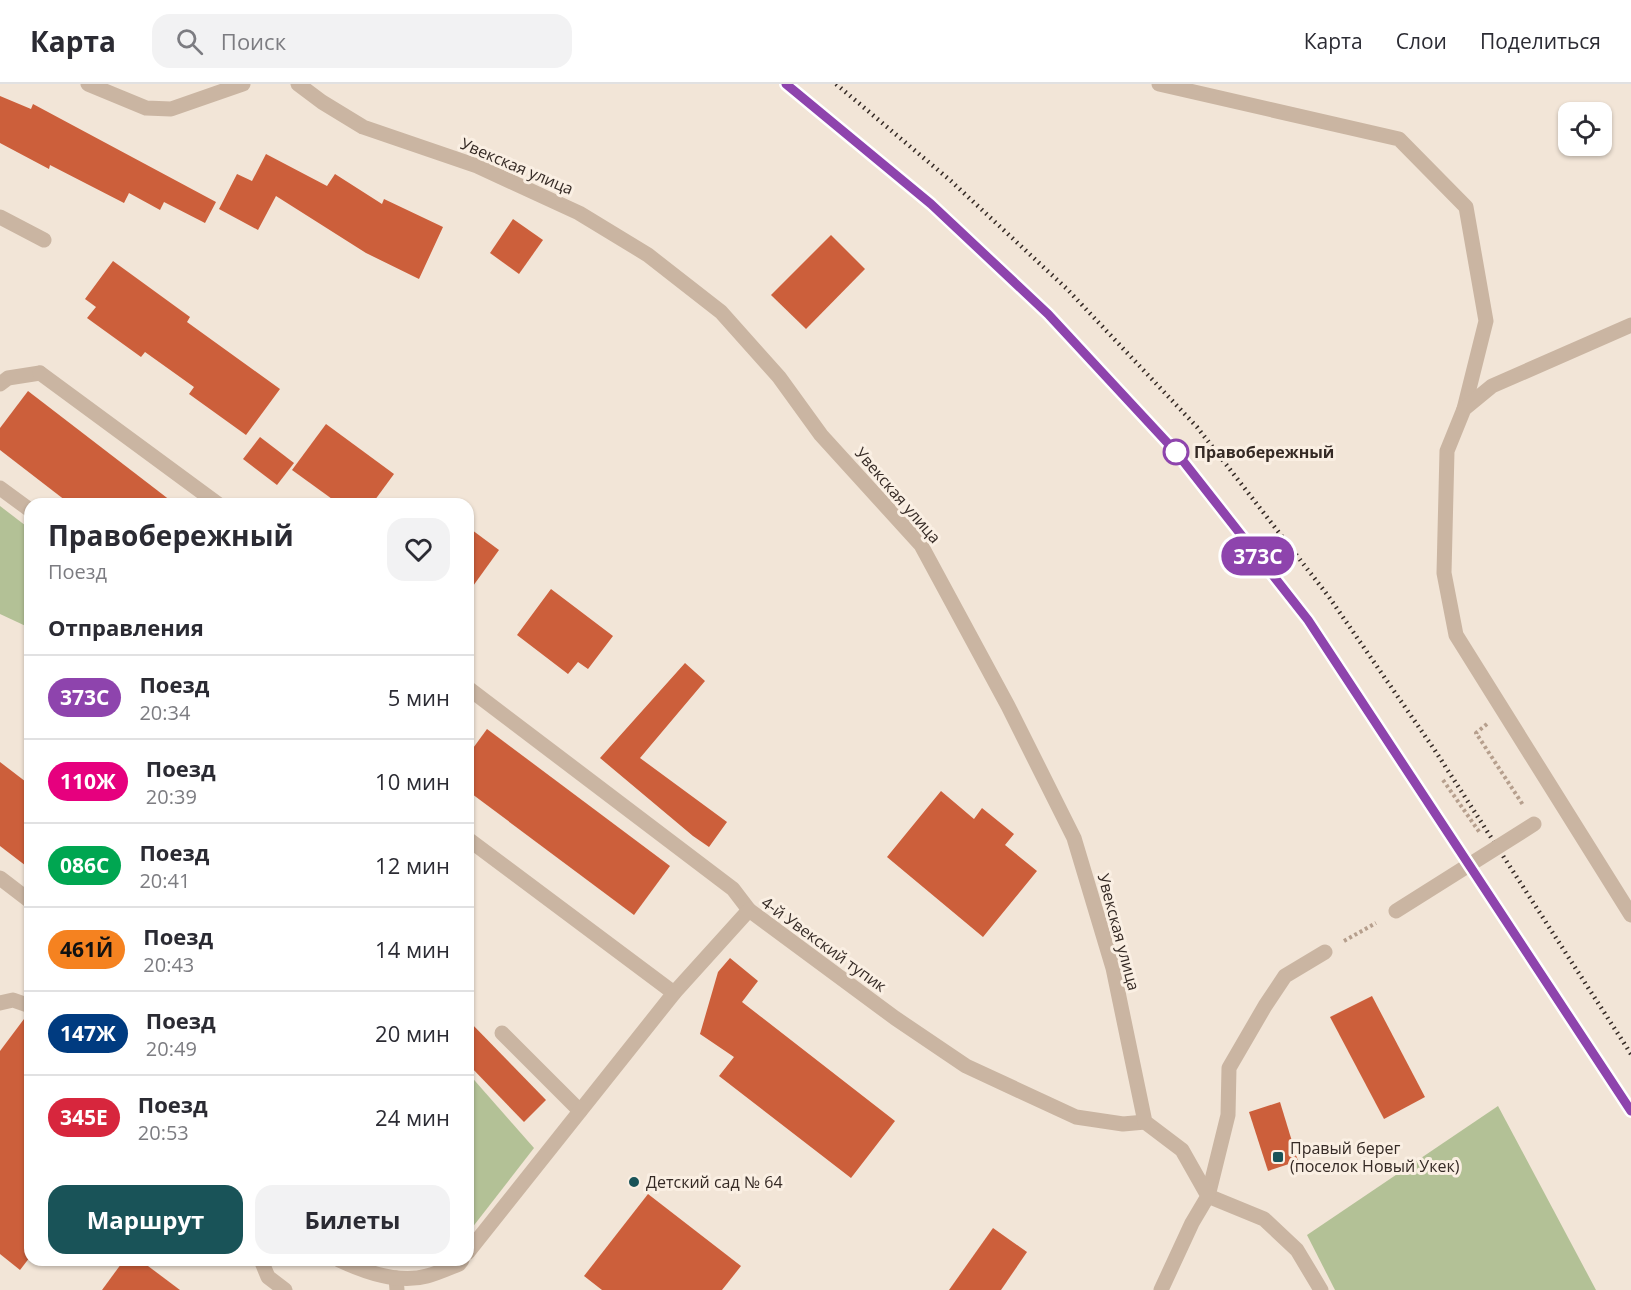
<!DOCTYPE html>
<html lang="ru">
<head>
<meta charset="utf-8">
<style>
	:root { --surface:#fff; --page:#f2f2f3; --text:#2b2b33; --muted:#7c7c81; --line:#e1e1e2; --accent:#195358 }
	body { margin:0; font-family:"Open Sans",sans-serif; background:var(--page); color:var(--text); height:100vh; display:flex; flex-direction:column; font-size:22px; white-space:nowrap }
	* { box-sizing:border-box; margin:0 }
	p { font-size:20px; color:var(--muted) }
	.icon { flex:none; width:33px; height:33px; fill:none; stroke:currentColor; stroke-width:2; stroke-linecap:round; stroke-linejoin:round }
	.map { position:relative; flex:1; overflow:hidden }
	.side { position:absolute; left:24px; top:414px; width:450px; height:768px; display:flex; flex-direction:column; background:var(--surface); border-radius:18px; box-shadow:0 2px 4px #0004 }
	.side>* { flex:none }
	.badge { padding:0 12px; border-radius:20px; font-size:21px; line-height:39px }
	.controls { position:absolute; left:1558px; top:18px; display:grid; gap:12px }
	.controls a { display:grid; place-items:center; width:54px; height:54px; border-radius:12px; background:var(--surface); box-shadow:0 2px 4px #0004; font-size:30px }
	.map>.badge { position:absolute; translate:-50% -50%; box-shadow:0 0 0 3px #fff }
	h2 { padding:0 24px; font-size:22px; line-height:54px }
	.round { display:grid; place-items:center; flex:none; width:63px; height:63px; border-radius:18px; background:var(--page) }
	.head { display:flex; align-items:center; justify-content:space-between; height:102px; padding:0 24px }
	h1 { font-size:28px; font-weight:700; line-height:45px }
	.primary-button { display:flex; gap:12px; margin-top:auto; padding:12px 24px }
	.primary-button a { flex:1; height:69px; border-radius:18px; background:var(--accent); color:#fff; font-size:24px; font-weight:700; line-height:69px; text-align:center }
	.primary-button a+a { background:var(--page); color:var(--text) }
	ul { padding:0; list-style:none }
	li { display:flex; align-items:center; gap:18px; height:84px; padding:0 24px; border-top:2px solid var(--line) }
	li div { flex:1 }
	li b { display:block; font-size:22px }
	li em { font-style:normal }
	li .badge { min-width:66px; font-weight:700; text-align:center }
	header { display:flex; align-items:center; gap:36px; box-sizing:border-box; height:84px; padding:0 30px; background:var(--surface); border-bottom:2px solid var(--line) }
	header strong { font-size:28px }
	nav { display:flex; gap:33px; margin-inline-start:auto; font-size:21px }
	.search { width:420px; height:54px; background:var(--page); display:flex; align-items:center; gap:15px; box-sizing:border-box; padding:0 21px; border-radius:18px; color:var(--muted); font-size:22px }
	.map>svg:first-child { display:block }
</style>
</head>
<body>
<header>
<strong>Карта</strong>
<div class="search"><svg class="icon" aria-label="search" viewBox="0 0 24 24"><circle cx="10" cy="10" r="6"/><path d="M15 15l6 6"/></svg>Поиск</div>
<nav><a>Карта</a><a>Слои</a><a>Поделиться</a></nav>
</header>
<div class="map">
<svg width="1631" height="1206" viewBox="0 0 1631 1206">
	<rect width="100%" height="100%" fill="#f2e5d7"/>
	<g fill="#b3c196">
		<path d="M 0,422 L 30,445 L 30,544 L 0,530 Z"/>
		<path d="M 468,989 L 534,1064 L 468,1149 Z"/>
		<path d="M 1498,1022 L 1596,1206 L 1335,1206 L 1307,1151 Z"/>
	</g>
	<g fill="#cc5f3b">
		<path d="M 0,12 L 31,25 L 33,20 L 216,118 L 205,139 L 164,118 L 160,126 L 129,109 L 124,119 L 50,81 L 49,85 L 0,59 Z"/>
		<path d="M 266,70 L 327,102 L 335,90 L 382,120 L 384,115 L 443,143 L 419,195 L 366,169 L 276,112 L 258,146 L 219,125 L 237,90 L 252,97 Z"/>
		<path d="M 513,135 L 543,156 L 519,190 L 490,169 Z"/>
		<path d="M 831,151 L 865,185 L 806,245 L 771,211 Z"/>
		<path d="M 113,177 L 190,233 L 187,238 L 280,305 L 246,351 L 189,310 L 194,303 L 145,268 L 141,273 L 87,234 L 96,223 L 85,215 Z"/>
		<path d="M 28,307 L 175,420 L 70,420 L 0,366 L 0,344 Z"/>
		<path d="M 326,340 L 394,390 L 372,420 L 339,420 L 292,386 Z"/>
		<path d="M 260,353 L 294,379 L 277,401 L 243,375 Z"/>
		<path d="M 468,443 L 499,466 L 468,509 Z"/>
		<path d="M 551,505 L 613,552 L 588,585 L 578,578 L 568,590 L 517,551 Z"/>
		<path d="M 685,579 L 705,597 L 640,674 L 727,738 L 709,763 L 693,752 L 600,674 Z"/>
		<path d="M 487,645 L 670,782 L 634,831 L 468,707 L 468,671 Z"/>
		<path d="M 0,678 L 30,701 L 30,785 L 0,762 Z"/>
		<path d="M 941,707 L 974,735 L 982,724 L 1014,750 L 1005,761 L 1037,787 L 983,853 L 887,773 Z"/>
		<path d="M 730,874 L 758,897 L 742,918 L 895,1037 L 851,1094 L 719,992 L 734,973 L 700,950 L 718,888 Z"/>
		<path d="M 1372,912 L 1425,1013 L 1384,1035 L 1330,933 Z"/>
		<path d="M 27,931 L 30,932 L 30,1173 L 20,1186 L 0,1170 L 0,967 Z"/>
		<path d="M 468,936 L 546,1016 L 524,1038 L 468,980 Z"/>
		<path d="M 1280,1018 L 1298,1077 L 1268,1087 L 1249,1028 Z"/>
		<path d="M 648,1110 L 741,1182 L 722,1206 L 602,1206 L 584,1192 Z"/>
		<path d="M 993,1144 L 1027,1168 L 1001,1206 L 949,1206 Z"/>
		<path d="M 124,1176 L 140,1176 L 180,1206 L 102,1206 Z"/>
	</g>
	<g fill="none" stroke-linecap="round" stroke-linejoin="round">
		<g stroke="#b69f8d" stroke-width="4" stroke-dasharray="3 3" stroke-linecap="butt">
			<path d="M 1487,640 L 1476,649 L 1523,721"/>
			<path d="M 1443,696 L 1480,749"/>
			<path d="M 1344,857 L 1376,839"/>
		</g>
		<g stroke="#cab5a2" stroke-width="15">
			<path d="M 1159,0 L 1399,55 L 1466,123 L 1486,237 L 1464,325"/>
			<path d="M 1631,241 L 1492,302 L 1464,325 L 1447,367 L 1444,489 L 1456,551 L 1631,831"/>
			<path d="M 0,300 L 8,294 L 40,289"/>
			<path d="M 0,404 L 30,426"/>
			<path d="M 468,755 L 674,909"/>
			<path d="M 0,794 L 30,817"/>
			<path d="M 502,949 L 580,1027"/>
			<path d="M 1208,1112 L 1228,1031 L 1229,984 L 1265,922 L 1285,892 L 1325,868"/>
			<path d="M 396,1194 L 397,1206"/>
		</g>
		<g stroke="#cab5a2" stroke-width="15">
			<path d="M 88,0 L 146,24 L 171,25 L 243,0"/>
			<path d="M 0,133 L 44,156"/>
			<path d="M 40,289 L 218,420"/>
			<path d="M 468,604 L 733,805 L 749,826"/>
			<path d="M 0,919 L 13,916 L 30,922"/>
			<path d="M 1208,1112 L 1264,1135 L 1297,1166 L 1321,1206"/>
			<path d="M 468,1168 L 674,909 L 749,826 L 895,934 L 966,982 L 1076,1033 L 1123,1040 L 1145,1038"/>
			<path d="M 261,1176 L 268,1193 L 285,1206"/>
			<path d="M 339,1176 C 365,1188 398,1200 427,1192 C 438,1189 449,1184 459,1180 L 462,1176"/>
		</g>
		<path stroke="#cab5a2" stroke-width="15" d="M 298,0 L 322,18 L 363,43 L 477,82 L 579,129 L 648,171 L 721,228 L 779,293 L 821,351 L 921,461 L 1008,622 L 1074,754 L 1113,884 L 1145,1038 L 1182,1066 L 1208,1112 L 1192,1139 L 1161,1206"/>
		<g stroke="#352a25" stroke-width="4.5" stroke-dasharray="1.5 4.5" stroke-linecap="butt">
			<path d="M 786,0 L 931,120 L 1048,230 L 1176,368 L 1308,536 L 1407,682 L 1631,1027"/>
			<path d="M 836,0 L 951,97 L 1067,205 L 1197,343 L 1329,513 L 1434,665 L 1631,970"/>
		</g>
		<path stroke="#cab5a2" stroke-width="15" d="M 1396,827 L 1534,740"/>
	</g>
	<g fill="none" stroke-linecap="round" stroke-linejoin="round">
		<g stroke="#fff" stroke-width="14">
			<path id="line" d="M 786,0 L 931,120 L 1048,230 L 1176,368 L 1308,536 L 1631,1027"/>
		</g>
		<use href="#line" stroke="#8e44ad" stroke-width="9"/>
	</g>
	<circle fill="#fff" stroke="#8e44ad" stroke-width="3" cx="1176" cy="368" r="12"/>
	<g fill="#195358" stroke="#faefe3" stroke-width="2">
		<rect x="1272" y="1067" width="12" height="12" rx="3"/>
		<circle cx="634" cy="1098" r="6"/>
	</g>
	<g text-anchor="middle" stroke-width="6" stroke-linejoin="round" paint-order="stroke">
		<g font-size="16" fill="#352a25" stroke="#faefe3">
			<text transform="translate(517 82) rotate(23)" y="6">Увекская улица</text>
			<text transform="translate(898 411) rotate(49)" y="6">Увекская улица</text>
			<text transform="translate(1119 848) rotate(75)" y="6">Увекская улица</text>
			<text transform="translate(824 860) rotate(36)" y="6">4-й Увекский тупик</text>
		</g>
		<g font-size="16" font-weight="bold" fill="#352a25" stroke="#faefe3" text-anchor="start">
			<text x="1194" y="374">Правобережный</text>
		</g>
		<g font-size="16" fill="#352a25" stroke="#faefe3" text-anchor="start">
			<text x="1290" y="1070">Правый берег<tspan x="1290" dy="18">(поселок Новый Укек)</tspan></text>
			<text x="646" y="1104">Детский сад № 64</text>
		</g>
	</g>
</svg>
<div class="controls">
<a><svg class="icon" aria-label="locate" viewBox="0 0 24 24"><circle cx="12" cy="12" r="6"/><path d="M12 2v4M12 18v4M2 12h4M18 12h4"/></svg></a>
</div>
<b class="badge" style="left:1258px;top:472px;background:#8e44ad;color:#fff">373C</b>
<section class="side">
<div class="head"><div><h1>Правобережный</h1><p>Поезд</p></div><a class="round"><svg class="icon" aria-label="heart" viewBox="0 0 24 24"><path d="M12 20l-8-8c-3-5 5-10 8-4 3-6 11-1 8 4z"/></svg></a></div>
<h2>Отправления</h2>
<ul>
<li><span class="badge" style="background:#8e44ad;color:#fff">373C</span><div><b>Поезд</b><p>20:34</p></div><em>5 мин</em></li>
<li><span class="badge" style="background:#e6007e;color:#fff">110Ж</span><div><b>Поезд</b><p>20:39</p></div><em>10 мин</em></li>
<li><span class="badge" style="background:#00a651;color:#fff">086С</span><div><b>Поезд</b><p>20:41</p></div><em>12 мин</em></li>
<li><span class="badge" style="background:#f58220;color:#111">461Й</span><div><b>Поезд</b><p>20:43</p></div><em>14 мин</em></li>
<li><span class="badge" style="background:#003b80;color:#fff">147Ж</span><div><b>Поезд</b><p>20:49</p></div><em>20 мин</em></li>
<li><span class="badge" style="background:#d7263d;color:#fff">345Е</span><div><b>Поезд</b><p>20:53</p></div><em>24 мин</em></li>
</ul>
<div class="primary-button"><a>Маршрут</a><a>Билеты</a></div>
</section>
</div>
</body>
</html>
